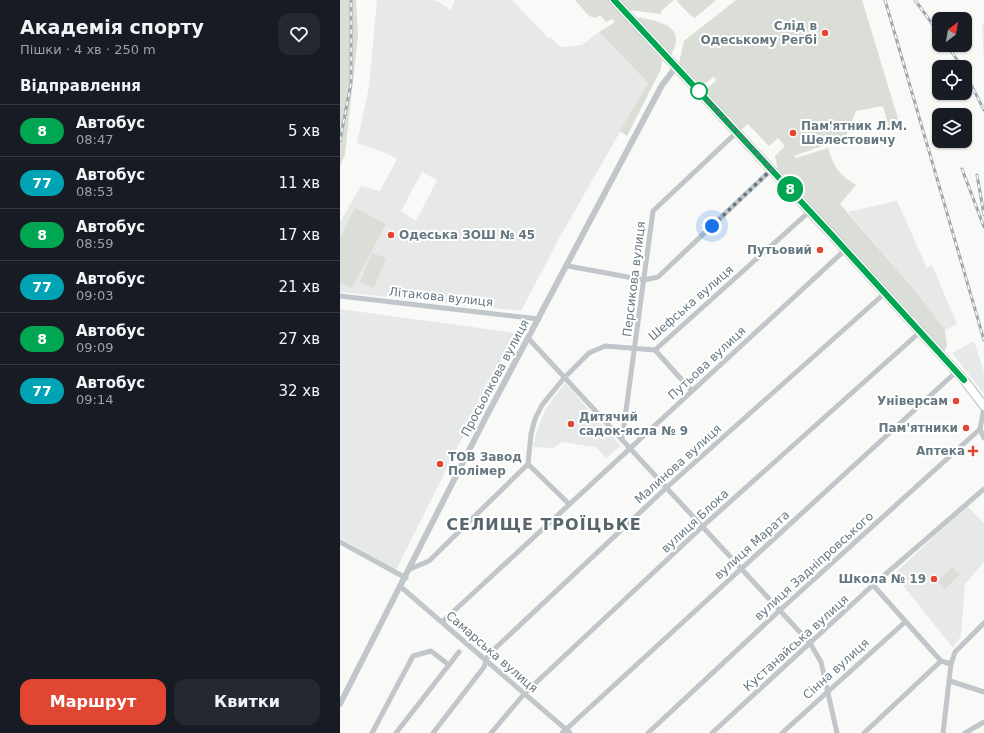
<!DOCTYPE html>
<html lang="uk">
<head>
<meta charset="utf-8">
<style>
	:root { --surface:#171b24; --page:#242831; --text:#f1f3f6; --muted:#9ea1a6; --line:#363941; --accent:#e04631 }
	body { margin:0; font-family:"DejaVu Sans",sans-serif; background:var(--page); color:var(--text); height:100vh; display:flex; flex-direction:column; font-size:15px; white-space:nowrap }
	* { box-sizing:border-box; margin:0 }
	p { font-size:13px; color:var(--muted) }
	.icon { flex:none; width:22px; height:22px; fill:none; stroke:currentColor; stroke-width:2; stroke-linecap:round; stroke-linejoin:round }
	.map { position:relative; flex:1; overflow:hidden }
	.details { display:flex; flex-direction:column; background:var(--surface); width:340px }
	.details>* { flex:none }
	.badge { padding:0 8px; border-radius:13px; font-size:14px; line-height:26px }
	.needle { width:26px; rotate:31deg }
	.tools { position:absolute; left:592px; top:12px; display:grid; gap:8px }
	.tools a { display:grid; place-items:center; width:40px; height:40px; border-radius:8px; background:var(--surface); box-shadow:0 1px 3px #0004; font-size:20px }
	.you { position:absolute; width:20px; height:20px; margin:-10px; border:3px solid #fff; border-radius:50%; background:#1a73e8; box-shadow:0 0 0 6px #1a73e833 }
	.map>.badge { position:absolute; translate:-50% -50%; box-shadow:0 0 0 2px #fff }
	h2 { padding:0 20px; font-size:15px; line-height:36px }
	.round { display:grid; place-items:center; flex:none; width:42px; height:42px; border-radius:12px; background:var(--page) }
	.summary { display:flex; align-items:center; justify-content:space-between; height:68px; padding:0 20px }
	h1 { font-size:19px; font-weight:700; line-height:30px }
	.cta { display:flex; gap:8px; margin-top:auto; padding:8px 20px }
	.cta a { flex:1; height:46px; border-radius:12px; background:var(--accent); color:#fff; font-size:16px; font-weight:700; line-height:46px; text-align:center }
	.cta a+a { background:var(--page); color:var(--text) }
	ul { padding:0; list-style:none }
	li { display:flex; align-items:center; gap:12px; height:52px; padding:0 20px; border-top:1px solid var(--line) }
	li div { flex:1 }
	li b { display:block; font-size:15px }
	li em { font-style:normal }
	li .badge { min-width:44px; font-weight:700; text-align:center }
	main { display:flex; flex:1; min-height:0 }
	.map>svg:first-child { display:block }
</style>
</head>
<body>
<main>
<section class="details">
<div class="summary"><div><h1>Академія спорту</h1><p>Пішки · 4 хв · 250 m</p></div><a class="round"><svg class="icon" aria-label="heart" viewBox="0 0 24 24"><path d="M12 20l-8-8c-3-5 5-10 8-4 3-6 11-1 8 4z"/></svg></a></div>
<h2>Відправлення</h2>
<ul>
<li><span class="badge" style="background:#00a651;color:#fff">8</span><div><b>Автобус</b><p>08:47</p></div><em>5 хв</em></li>
<li><span class="badge" style="background:#00a3b4;color:#fff">77</span><div><b>Автобус</b><p>08:53</p></div><em>11 хв</em></li>
<li><span class="badge" style="background:#00a651;color:#fff">8</span><div><b>Автобус</b><p>08:59</p></div><em>17 хв</em></li>
<li><span class="badge" style="background:#00a3b4;color:#fff">77</span><div><b>Автобус</b><p>09:03</p></div><em>21 хв</em></li>
<li><span class="badge" style="background:#00a651;color:#fff">8</span><div><b>Автобус</b><p>09:09</p></div><em>27 хв</em></li>
<li><span class="badge" style="background:#00a3b4;color:#fff">77</span><div><b>Автобус</b><p>09:14</p></div><em>32 хв</em></li>
</ul>
<div class="cta"><a>Маршрут</a><a>Квитки</a></div>
</section>
<div class="map">
<svg width="644" height="733" viewBox="0 0 644 733">
	<rect width="100%" height="100%" fill="#f9f9f7"/>
	<g fill="#e7e9e8" fill-rule="evenodd">
		<path d="M 37,0 L 92,0 L 99,2 L 111,10 L 115,0 L 172,0 L 208,38 L 211,38 L 221,47 L 242,45 L 259,32 L 308,83 L 222,233 L 181,311 L 0,292 L 0,222 L 21,186 L 40,191 L 57,159 L 48,154 L 17,143 L 29,87 ZM 82,172 L 97,180 L 76,221 L 61,211 Z"/>
		<path d="M 644,23 L 644,61 L 642,24 Z"/>
		<path d="M 557,201 L 587,268 L 592,265 L 617,324 L 605,330 L 579,295 L 508,212 Z"/>
		<path d="M 0,309 L 175,333 L 56,570 L 0,538 Z"/>
		<path d="M 634,341 L 644,372 L 644,394 L 612,353 Z"/>
		<path d="M 225,383 L 281,446 L 266,458 L 256,447 L 221,442 L 213,448 L 193,447 L 195,437 L 205,410 Z"/>
		<path d="M 627,506 L 644,523 L 644,562 L 625,584 L 621,636 L 613,648 L 554,574 Z"/>
	</g>
	<g fill="#daded6">
		<path d="M 0,0 L 16,0 L 18,36 L 5,154 L 0,167 Z"/>
		<path d="M 235,0 L 269,0 L 322,60 L 321,69 L 287,136 L 280,131 L 308,83 L 259,32 L 275,22 L 272,19 L 266,22 L 260,15 L 256,18 L 249,16 Z"/>
		<path d="M 279,0 L 334,0 L 321,11 L 321,14 L 289,10 Z"/>
		<path d="M 336,0 L 376,0 L 355,18 L 350,15 Z"/>
		<path d="M 396,0 L 522,0 L 560,125 L 549,128 L 543,106 L 516,111 L 505,138 L 454,156 L 456,158 L 488,148 C 494,168 499,174 516,185 L 500,204 L 579,295 L 605,330 L 607,347 L 604,351 L 438,170 L 435,156 L 445,146 L 438,138 L 429,146 L 408,124 L 401,130 L 366,92 L 367,89 L 376,80 L 374,77 L 361,86 L 339,63 L 344,41 Z"/>
		<path d="M 296,17 C 309,20 337,22 336,40 C 336,45 333,51 331,55 Z"/>
		<path d="M 15,208 L 46,224 L 12,288 L 0,282 L 0,238 Z"/>
		<path d="M 32,253 L 46,258 L 34,288 L 20,282 Z"/>
		<path d="M 612,567 L 620,574 L 605,589 L 598,582 Z"/>
	</g>
	<g fill="none" stroke-linecap="round" stroke-linejoin="round">
		<g stroke="#b4babd" stroke-width="10">
			<path id="primary" d="M 274,0 L 492,235 L 624,380 L 644,406"/>
		</g>
		<g stroke="#c0c6c9" stroke-width="5">
			<path d="M 228,266 L 304,280 L 318,277 L 432,169"/>
			<path d="M 0,296 L 199,319"/>
			<path d="M 188,338 L 470,643 L 481,662 L 497,733"/>
			<path d="M 315,350 L 352,391"/>
			<path d="M 640,429 L 644,438"/>
			<path d="M 282,440 L 313,211 L 397,132"/>
			<path d="M 188,464 L 228,503"/>
			<path d="M 0,542 L 66,578"/>
			<path d="M 70,569 L 89,561 L 188,464 L 191,434 L 195,419 L 202,405 L 224,378 L 249,353 L 265,346 L 315,350 L 470,211"/>
			<path d="M 533,585 L 601,661 L 611,664"/>
			<path d="M 61,587 L 230,733"/>
			<path d="M 102,622 L 506,249"/>
			<path d="M 610,681 L 644,692"/>
			<path d="M 32,733 L 73,656 L 91,651 L 109,665"/>
			<path d="M 56,733 L 119,652"/>
			<path d="M 93,733 L 144,667 L 148,655 L 326,488 L 545,293"/>
			<path d="M 151,733 L 185,693 L 363,526 L 580,332"/>
			<path d="M 222,733 L 616,372"/>
			<path d="M 308,733 L 439,611 L 640,429 L 644,408"/>
			<path d="M 372,733 L 533,585 L 644,489"/>
			<path d="M 442,733 L 565,622"/>
			<path d="M 524,733 L 601,661"/>
			<path d="M 603,733 L 611,664 L 615,652 L 644,623"/>
			<path d="M 625,733 L 644,722"/>
		</g>
		<path stroke="#c0c6c9" stroke-width="6" d="M 0,704 L 146,417 L 322,85 L 336,67"/>
		<use href="#primary" stroke="#fff" stroke-width="8"/>
		<g stroke="#a0a9ad" stroke-width="3">
			<g id="rail">
				<path d="M 545,0 L 644,340"/>
				<path d="M 575,0 L 599,33"/>
				<path d="M 607,45 L 622,67"/>
				<path d="M 625,73 L 644,110"/>
				<path d="M 0,141 L 11,83 L 11,0"/>
				<path d="M 622,169 L 644,227"/>
				<path d="M 637,175 L 644,215"/>
			</g>
		</g>
		<use href="#rail" stroke="#fff" stroke-width="1.5" stroke-dasharray="4.5" stroke-linecap="butt"/>
	</g>
	<g fill="none" stroke-linecap="round" stroke-linejoin="round">
		<g stroke="#fff" stroke-width="9">
			<path id="line" d="M 274,0 L 492,235 L 624,380"/>
		</g>
		<use href="#line" stroke="#00a651" stroke-width="6"/>
		<path stroke="#657881" stroke-width="4" stroke-dasharray="0 7.2" d="M 359,91 L 432,169 L 372,226"/>
	</g>
	<g fill="#e04631" stroke="#fff" stroke-width="1.5">
		<circle cx="485" cy="33" r="4"/>
		<circle cx="453" cy="133" r="4"/>
		<circle cx="51" cy="235" r="4"/>
		<circle cx="480" cy="250" r="4"/>
		<circle cx="616" cy="401" r="4"/>
		<circle cx="231" cy="424" r="4"/>
		<circle cx="626" cy="428" r="4"/>
		<path d="M631 445h4v4h4v4h-4v4h-4v-4h-4v-4h4z"/>
		<circle cx="100" cy="464" r="4"/>
		<circle cx="594" cy="579" r="4"/>
	</g>
	<circle fill="#fff" stroke="#00a651" stroke-width="2" cx="359" cy="91" r="8"/>
	<g text-anchor="middle" stroke-width="4" stroke-linejoin="round" paint-order="stroke">
		<g font-size="12" font-weight="bold" fill="#657881" stroke="#fff" text-anchor="end">
			<text x="477" y="30">Слід в<tspan x="477" dy="14">Одеському Регбі</tspan></text>
			<text x="461" y="130" text-anchor="start">Пам'ятник Л.М.<tspan x="461" dy="14">Шелестовичу</tspan></text>
			<text x="59" y="239" text-anchor="start">Одеська ЗОШ № 45</text>
			<text x="472" y="254">Путьовий</text>
			<text x="608" y="405">Універсам</text>
			<text x="239" y="421" text-anchor="start">Дитячий<tspan x="239" dy="14">садок-ясла № 9</tspan></text>
			<text x="618" y="432">Пам'ятники</text>
			<text x="625" y="455">Аптека</text>
			<text x="108" y="461" text-anchor="start">ТОВ Завод<tspan x="108" dy="14">Полімер</tspan></text>
			<text x="586" y="583">Школа № 19</text>
		</g>
		<g font-size="12" fill="#657881" stroke="#fff">
			<text transform="translate(294 279) rotate(-83)" y="4">Персикова вулиця</text>
			<text transform="translate(101 297) rotate(6)" y="4">Літакова вулиця</text>
			<text transform="translate(351 303) rotate(-41)" y="4">Шефська вулиця</text>
			<text transform="translate(367 363) rotate(-43)" y="4">Путьова вулиця</text>
			<text transform="translate(155 378) rotate(-62)" y="4">Просьолкова вулиця</text>
			<text transform="translate(338 464) rotate(-42)" y="4">Малинова вулиця</text>
			<text transform="translate(355 521) rotate(-43)" y="4">вулиця Блока</text>
			<text transform="translate(412 545) rotate(-42)" y="4">вулиця Марата</text>
			<text transform="translate(474 566) rotate(-42)" y="4">вулиця Задніпровського</text>
			<text transform="translate(456 643) rotate(-42)" y="4">Кустанайська вулиця</text>
			<text transform="translate(152 652) rotate(41)" y="4">Самарська вулиця</text>
			<text transform="translate(496 669) rotate(-42)" y="4">Сінна вулиця</text>
		</g>
		<g font-size="16" font-weight="bold" letter-spacing="1" fill="#57656d" stroke="#fff">
			<text x="204" y="530">СЕЛИЩЕ ТРОЇЦЬКЕ</text>
		</g>
	</g>
</svg>
<div class="tools">
<a><svg class="needle" viewBox="-14 -14 28 28"><path d="M0-13l5 13h-10z" fill="#e53935"/><path d="M0 13l5-13h-10z" fill="#9ea1a6"/></svg></a>
<a><svg class="icon" aria-label="locate" viewBox="0 0 24 24"><circle cx="12" cy="12" r="6"/><path d="M12 2v4M12 18v4M2 12h4M18 12h4"/></svg></a>
<a><svg class="icon" aria-label="layers" viewBox="0 0 24 24"><path d="M12 4l9 5-9 5-9-5zM3 14l9 5 9-5"/></svg></a>
</div>
<div class="you" style="left:372px;top:226px"></div>
<b class="badge" style="left:450px;top:189px;background:#00a651;color:#fff">8</b>
</div>
</main>
</body>
</html>
